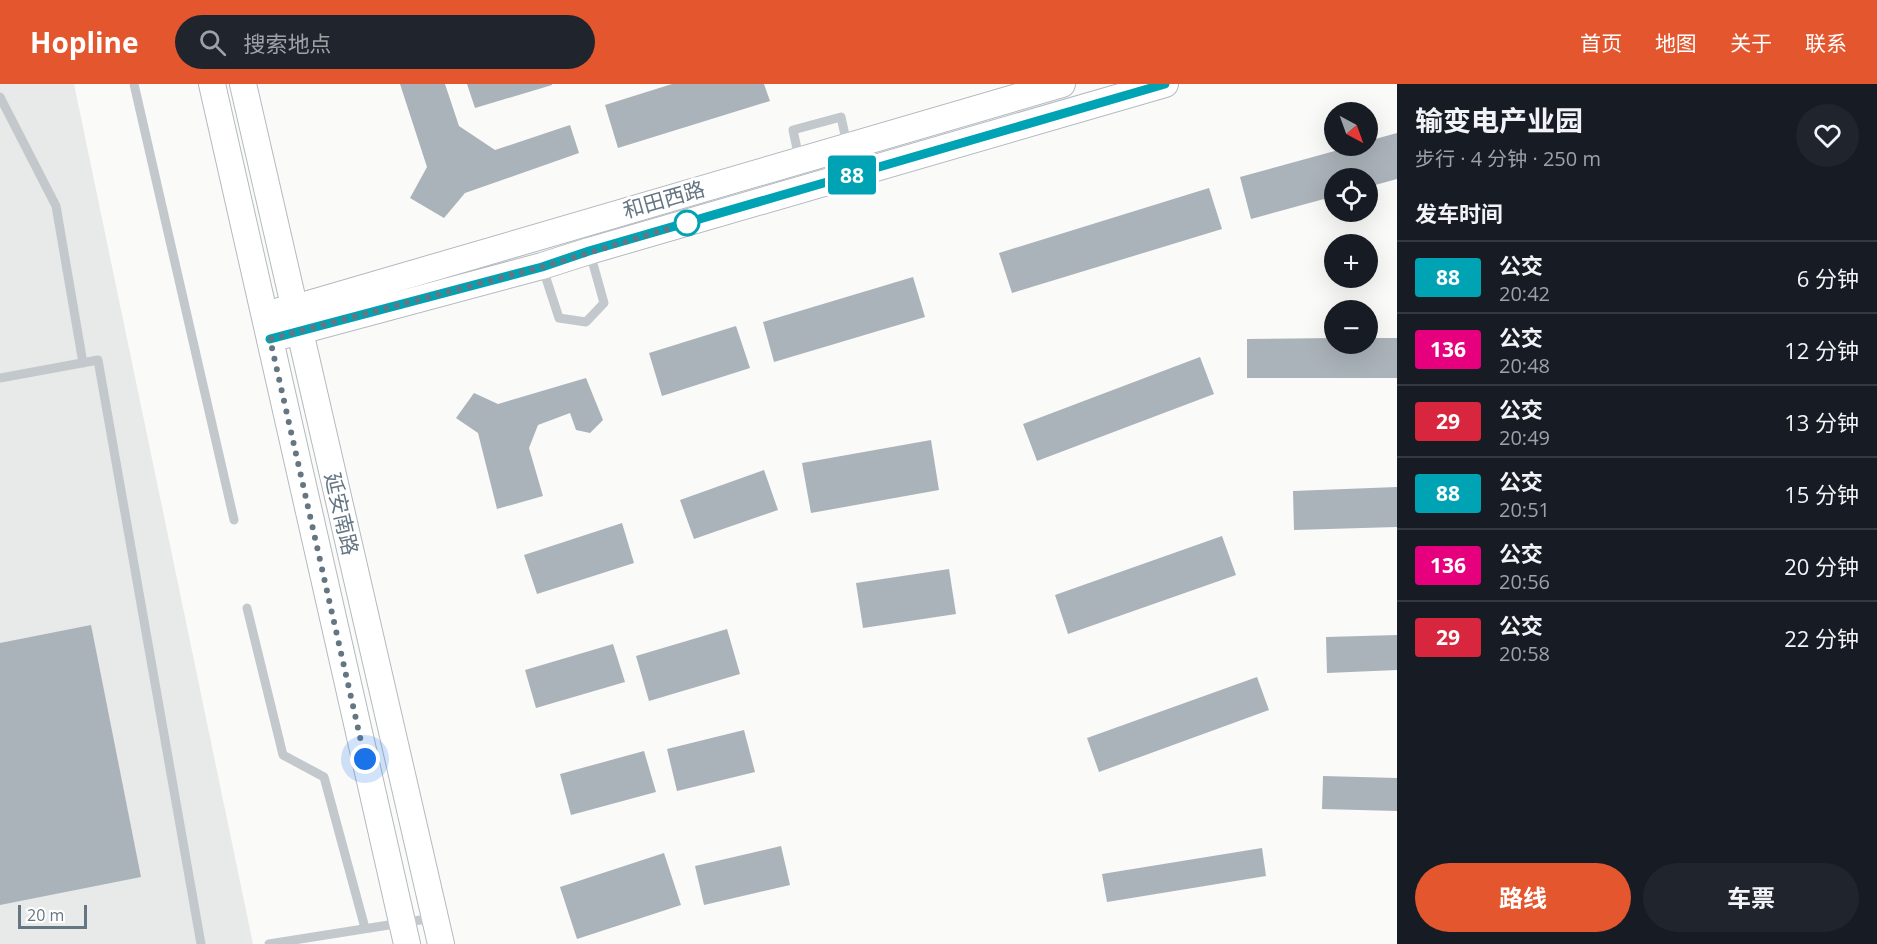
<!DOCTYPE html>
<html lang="zh">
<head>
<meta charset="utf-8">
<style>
	:root { --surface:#171b24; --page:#20242c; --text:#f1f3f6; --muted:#9ea1a6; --line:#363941; --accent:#e4572e }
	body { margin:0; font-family:"Open Sans","Noto Sans SC",sans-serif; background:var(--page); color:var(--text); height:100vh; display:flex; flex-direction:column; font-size:22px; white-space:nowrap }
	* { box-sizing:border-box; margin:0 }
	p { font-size:20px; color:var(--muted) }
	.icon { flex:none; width:33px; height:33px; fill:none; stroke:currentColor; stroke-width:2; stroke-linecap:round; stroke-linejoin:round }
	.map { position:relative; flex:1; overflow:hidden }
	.panel { display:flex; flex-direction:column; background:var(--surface); width:480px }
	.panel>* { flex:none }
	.badge { padding:0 12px; border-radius:4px; font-size:21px; line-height:39px }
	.needle { width:39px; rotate:139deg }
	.tools { position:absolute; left:1324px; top:18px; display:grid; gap:12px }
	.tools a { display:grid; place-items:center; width:54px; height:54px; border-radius:50%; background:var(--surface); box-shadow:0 6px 24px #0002; font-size:30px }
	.scale { position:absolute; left:18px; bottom:15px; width:69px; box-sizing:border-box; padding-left:6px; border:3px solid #657683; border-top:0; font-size:16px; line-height:21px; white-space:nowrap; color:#657683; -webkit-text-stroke:4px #fff; paint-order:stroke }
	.you { position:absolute; width:30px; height:30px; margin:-15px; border:4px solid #fff; border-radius:50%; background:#1a73e8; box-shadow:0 0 0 9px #1a73e833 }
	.map>.badge { position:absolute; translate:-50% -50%; box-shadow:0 0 0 3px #fff }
	h2 { padding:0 18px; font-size:22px; line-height:54px }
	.round { display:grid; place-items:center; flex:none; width:63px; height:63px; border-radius:32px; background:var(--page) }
	.overview { display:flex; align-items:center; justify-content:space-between; height:102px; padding:0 18px }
	h1 { font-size:28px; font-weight:700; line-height:45px }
	.primary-button { display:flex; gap:12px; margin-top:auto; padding:12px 18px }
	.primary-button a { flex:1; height:69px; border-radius:36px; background:var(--accent); color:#fff; font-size:24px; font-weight:700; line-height:69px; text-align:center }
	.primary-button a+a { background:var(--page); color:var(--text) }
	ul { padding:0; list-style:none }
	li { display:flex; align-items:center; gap:18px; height:72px; padding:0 18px; border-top:2px solid var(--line) }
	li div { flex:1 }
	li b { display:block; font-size:22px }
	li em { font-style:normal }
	li .badge { min-width:66px; font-weight:700; text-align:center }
	header { display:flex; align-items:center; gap:36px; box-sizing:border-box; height:84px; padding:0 30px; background:var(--accent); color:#fff }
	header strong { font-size:28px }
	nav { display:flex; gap:33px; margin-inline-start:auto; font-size:21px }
	.search { width:420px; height:54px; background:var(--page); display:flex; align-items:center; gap:15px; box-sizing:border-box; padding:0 21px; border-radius:33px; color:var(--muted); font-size:22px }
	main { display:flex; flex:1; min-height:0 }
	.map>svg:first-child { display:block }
</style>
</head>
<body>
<header>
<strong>Hopline</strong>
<div class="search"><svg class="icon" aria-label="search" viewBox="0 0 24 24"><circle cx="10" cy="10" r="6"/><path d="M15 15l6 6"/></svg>搜索地点</div>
<nav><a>首页</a><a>地图</a><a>关于</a><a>联系</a></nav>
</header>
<main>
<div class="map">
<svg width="1397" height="860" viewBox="0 0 1397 860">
	<rect width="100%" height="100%" fill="#fafaf8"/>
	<path fill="#e8e9e9" d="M 0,0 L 74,0 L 253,860 L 0,860 Z"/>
	<g fill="#aab3b9">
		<path d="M 400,0 L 445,0 L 459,42 L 495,66 L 570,41 L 579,69 L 465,109 L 444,134 L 410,114 L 427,83 Z"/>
		<path d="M 467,0 L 552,0 L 552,1 L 475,24 Z"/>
		<path d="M 672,0 L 764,0 L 770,17 L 618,64 L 605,21 Z"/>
		<path d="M 1397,49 L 1397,95 L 1368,103 L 1368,94 L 1335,94 L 1335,112 L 1251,135 L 1240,93 L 1353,62 L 1368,62 L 1368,57 Z"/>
		<path d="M 1209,104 L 1222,145 L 1012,209 L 999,169 Z"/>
		<path d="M 913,193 L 925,233 L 774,278 L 763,238 Z"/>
		<path d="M 736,242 L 750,284 L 662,312 L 649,269 Z"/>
		<path d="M 1335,254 L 1335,260 L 1368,260 L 1368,254 L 1397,254 L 1397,294 L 1247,294 L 1247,255 Z"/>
		<path d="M 1200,273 L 1214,310 L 1037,377 L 1023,340 Z"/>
		<path d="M 586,294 L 603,336 L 590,349 L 576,346 L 570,329 L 538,341 L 529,364 L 543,412 L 497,425 L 478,349 L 456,334 L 474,309 L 498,320 Z"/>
		<path d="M 931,356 L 939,406 L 811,429 L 802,379 Z"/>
		<path d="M 764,386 L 778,426 L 694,455 L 680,416 Z"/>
		<path d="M 1397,403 L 1397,443 L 1294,446 L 1293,407 Z"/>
		<path d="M 622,439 L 634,479 L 537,510 L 524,471 Z"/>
		<path d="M 1222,452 L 1236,491 L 1068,550 L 1055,511 Z"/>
		<path d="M 949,485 L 956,530 L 863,544 L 856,499 Z"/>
		<path d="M 91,541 L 141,793 L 0,821 L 0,559 Z"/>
		<path d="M 727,545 L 740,590 L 649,617 L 636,572 Z"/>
		<path d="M 1397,551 L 1397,586 L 1327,589 L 1326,553 Z"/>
		<path d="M 613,560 L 625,598 L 536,624 L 525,586 Z"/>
		<path d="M 1257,593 L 1269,626 L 1099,688 L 1087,654 Z"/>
		<path d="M 744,646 L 755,688 L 677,707 L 667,665 Z"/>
		<path d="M 644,667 L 656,708 L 571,731 L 560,690 Z"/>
		<path d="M 1323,692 L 1397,694 L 1397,727 L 1322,725 Z"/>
		<path d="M 781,762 L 790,801 L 704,821 L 695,782 Z"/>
		<path d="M 1262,764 L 1266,792 L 1107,818 L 1102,790 Z"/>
		<path d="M 664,769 L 681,821 L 577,855 L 560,803 Z"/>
	</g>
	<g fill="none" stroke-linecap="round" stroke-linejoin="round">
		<g stroke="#b3babf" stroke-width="28">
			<g id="secondary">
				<path d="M 212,0 L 407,860"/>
				<path d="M 243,0 L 441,860"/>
				<path d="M 279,227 L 295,224 L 1062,0"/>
				<path d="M 270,255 L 542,182 L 589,167 L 1165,0"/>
			</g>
		</g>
		<g stroke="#c3c8cc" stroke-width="9">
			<path d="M 134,0 L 234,436"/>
			<path d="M 0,13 L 56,122 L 83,279"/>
			<path d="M 799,74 L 793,46 L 841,33 L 847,60"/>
			<path d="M 543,185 L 559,234 L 586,238 L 604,219 L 590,169"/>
			<path d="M 0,294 L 98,276 L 201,860"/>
			<path d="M 247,524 L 283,671 L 324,693 L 365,844"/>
			<path d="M 269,860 L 433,834"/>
		</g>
		<use href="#secondary" stroke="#fff" stroke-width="26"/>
	</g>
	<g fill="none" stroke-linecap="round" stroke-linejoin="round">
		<g stroke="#fff" stroke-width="14">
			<path id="line" d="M 270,255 L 542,183 L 589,167 L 1165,0"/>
		</g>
		<use href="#line" stroke="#00a3b4" stroke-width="9"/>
		<path stroke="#657683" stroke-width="6" stroke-dasharray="0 10.8" d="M 365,675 L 270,255 L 542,183 L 687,139"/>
	</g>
	<circle fill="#fff" stroke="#00a3b4" stroke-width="3" cx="687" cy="139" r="12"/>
	<g text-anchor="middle" stroke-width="6" stroke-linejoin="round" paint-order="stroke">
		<g font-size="21" fill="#657683" stroke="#fff">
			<text transform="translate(664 116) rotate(-16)" y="7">和田西路</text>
			<text transform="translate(341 430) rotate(77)" y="7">延安南路</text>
		</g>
	</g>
</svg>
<div class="tools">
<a><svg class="needle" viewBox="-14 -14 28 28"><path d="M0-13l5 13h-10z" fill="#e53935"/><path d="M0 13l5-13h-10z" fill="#9ea1a6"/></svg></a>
<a><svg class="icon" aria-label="locate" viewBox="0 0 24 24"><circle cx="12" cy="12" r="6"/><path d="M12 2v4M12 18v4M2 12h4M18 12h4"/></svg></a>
<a>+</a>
<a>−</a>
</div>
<div class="scale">20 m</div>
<div class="you" style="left:365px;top:675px"></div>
<b class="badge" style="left:852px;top:91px;background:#00a3b4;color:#fff">88</b>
</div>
<section class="panel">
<div class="overview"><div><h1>输变电产业园</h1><p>步行 · 4 分钟 · 250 m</p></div><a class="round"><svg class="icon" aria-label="heart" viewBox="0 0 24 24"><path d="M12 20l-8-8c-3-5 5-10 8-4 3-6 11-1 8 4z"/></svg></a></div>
<h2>发车时间</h2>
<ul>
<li><span class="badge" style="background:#00a3b4;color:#fff">88</span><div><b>公交</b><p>20:42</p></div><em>6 分钟</em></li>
<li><span class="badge" style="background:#e6007e;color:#fff">136</span><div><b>公交</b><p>20:48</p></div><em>12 分钟</em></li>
<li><span class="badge" style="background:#d7263d;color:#fff">29</span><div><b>公交</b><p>20:49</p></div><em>13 分钟</em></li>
<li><span class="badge" style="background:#00a3b4;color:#fff">88</span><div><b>公交</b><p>20:51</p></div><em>15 分钟</em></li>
<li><span class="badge" style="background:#e6007e;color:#fff">136</span><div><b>公交</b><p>20:56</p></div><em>20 分钟</em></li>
<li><span class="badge" style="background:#d7263d;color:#fff">29</span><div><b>公交</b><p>20:58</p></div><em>22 分钟</em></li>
</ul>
<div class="primary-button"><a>路线</a><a>车票</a></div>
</section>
</main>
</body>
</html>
